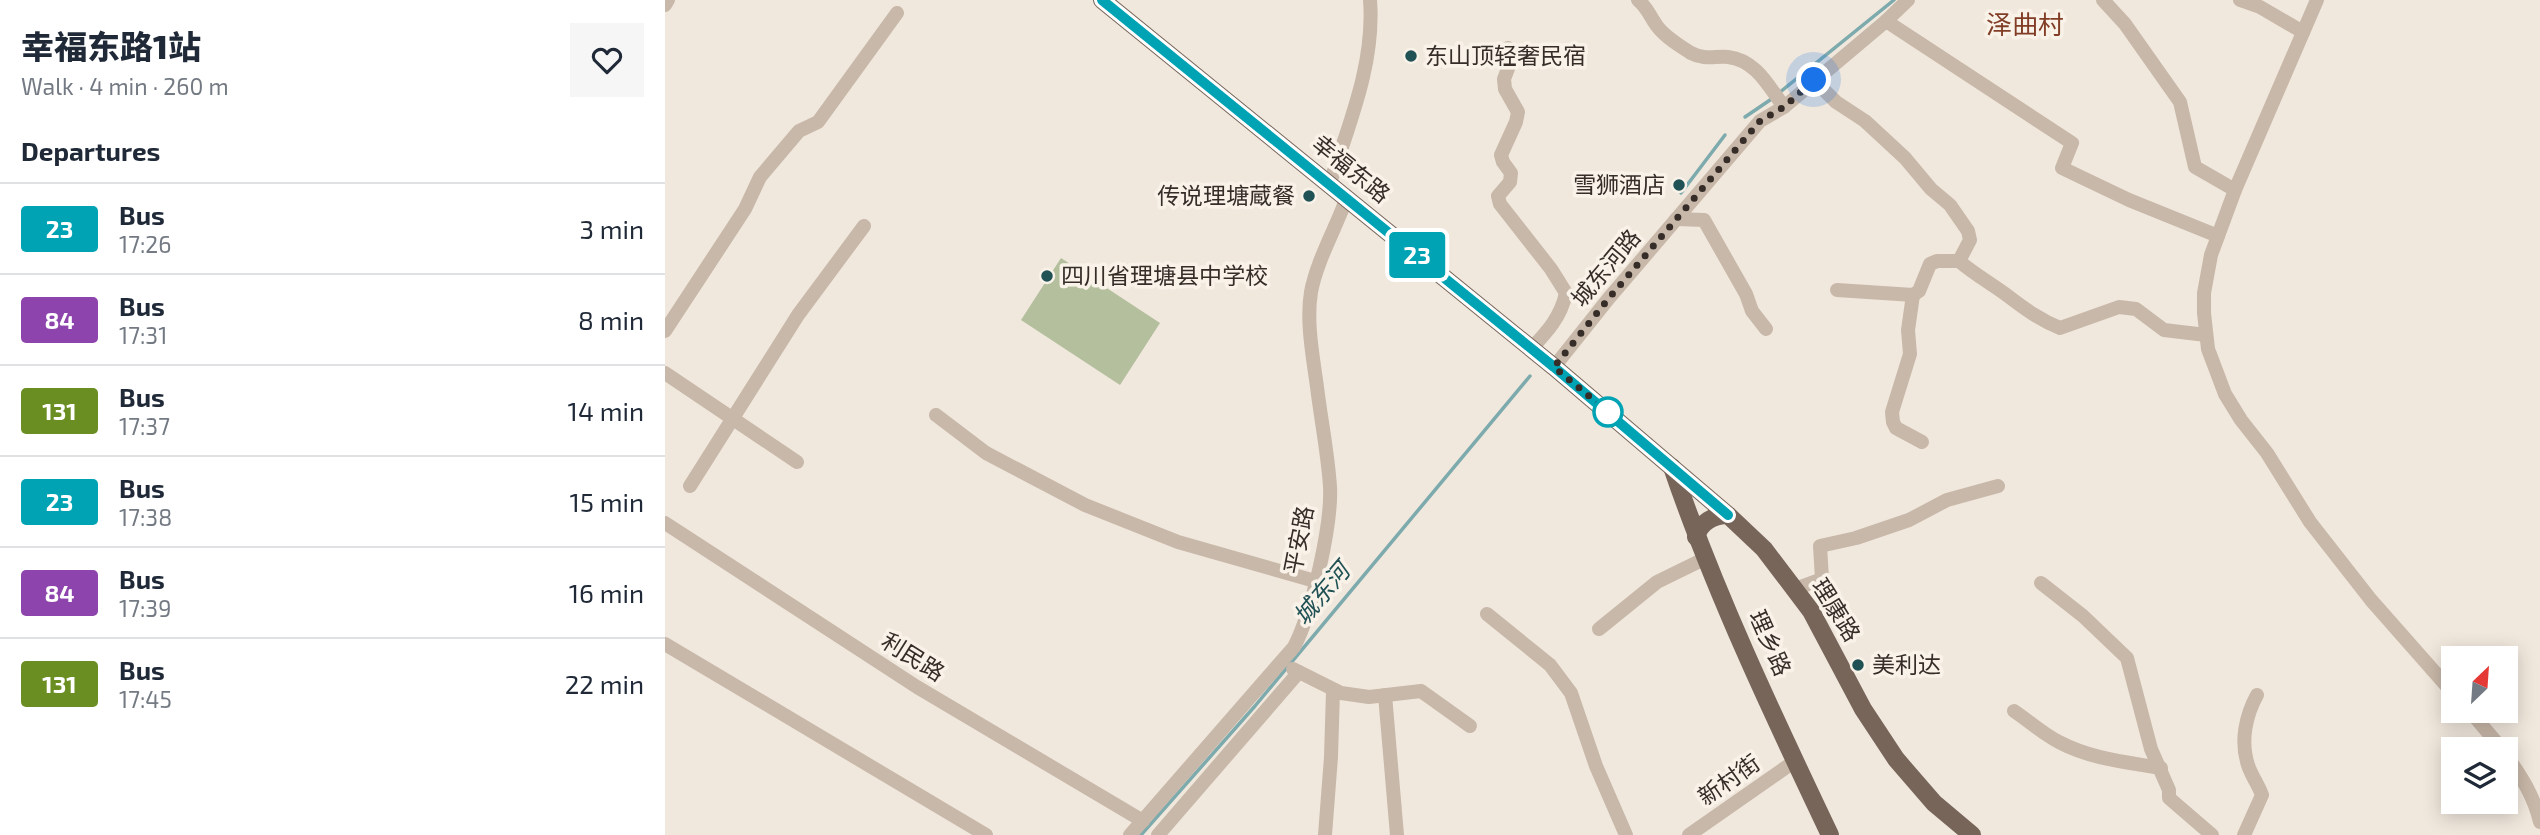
<!DOCTYPE html>
<html lang="en">
<head>
<meta charset="utf-8">
<style>
	:root { --surface:#fff; --page:#f6f6f7; --text:#1f2937; --muted:#747a83; --line:#e0e1e3 }
	body { margin:0; font-family:"Exo 2","Noto Sans SC",sans-serif; background:var(--page); color:var(--text); height:100vh; display:flex; flex-direction:column; font-size:26px; white-space:nowrap }
	* { box-sizing:border-box; margin:0 }
	p { font-size:23px; color:var(--muted) }
	.icon { flex:none; width:38px; height:38px; fill:none; stroke:currentColor; stroke-width:2; stroke-linecap:round; stroke-linejoin:round }
	.map { position:relative; flex:1; overflow:hidden }
	.side { display:flex; flex-direction:column; background:var(--surface); width:665px }
	.side>* { flex:none }
	.badge { padding:0 14px; border-radius:5px; font-size:24px; line-height:46px }
	.needle { width:46px; rotate:25deg }
	.fabs { position:absolute; left:1776px; top:646px; display:grid; gap:14px }
	.fabs a { display:grid; place-items:center; width:77px; height:77px; border-radius:0px; background:var(--surface); box-shadow:0 4px 18px #0003; font-size:35px }
	.you { position:absolute; width:35px; height:35px; margin:-18px; border:5px solid #fff; border-radius:50%; background:#1a73e8; box-shadow:0 0 0 10px #1a73e833 }
	.map>.badge { position:absolute; translate:-50% -50%; box-shadow:0 0 0 4px #fff }
	h2 { padding:0 21px; font-size:26px; line-height:63px }
	.round { display:grid; place-items:center; flex:none; width:74px; height:74px; border-radius:0px; background:var(--page) }
	.overview { display:flex; align-items:center; justify-content:space-between; height:119px; padding:0 21px }
	h1 { font-size:33px; font-weight:800; line-height:52px }
	ul { padding:0; list-style:none }
	li { display:flex; align-items:center; gap:21px; height:91px; padding:0 21px; border-top:2px solid var(--line) }
	li div { flex:1 }
	li b { display:block; font-size:26px }
	li em { font-style:normal }
	li .badge { min-width:77px; font-weight:700; text-align:center }
	main { display:flex; flex:1; min-height:0 }
	.map>svg:first-child { display:block }
</style>
</head>
<body>
<main>
<section class="side">
<div class="overview"><div><h1>幸福东路1站</h1><p>Walk · 4 min · 260 m</p></div><a class="round"><svg class="icon" aria-label="heart" viewBox="0 0 24 24"><path d="M12 20l-8-8c-3-5 5-10 8-4 3-6 11-1 8 4z"/></svg></a></div>
<h2>Departures</h2>
<ul>
<li><span class="badge" style="background:#00a3b4;color:#fff">23</span><div><b>Bus</b><p>17:26</p></div><em>3 min</em></li>
<li><span class="badge" style="background:#8e44ad;color:#fff">84</span><div><b>Bus</b><p>17:31</p></div><em>8 min</em></li>
<li><span class="badge" style="background:#6b8e23;color:#fff">131</span><div><b>Bus</b><p>17:37</p></div><em>14 min</em></li>
<li><span class="badge" style="background:#00a3b4;color:#fff">23</span><div><b>Bus</b><p>17:38</p></div><em>15 min</em></li>
<li><span class="badge" style="background:#8e44ad;color:#fff">84</span><div><b>Bus</b><p>17:39</p></div><em>16 min</em></li>
<li><span class="badge" style="background:#6b8e23;color:#fff">131</span><div><b>Bus</b><p>17:45</p></div><em>22 min</em></li>
</ul>
</section>
<div class="map">
<svg width="1875" height="835" viewBox="0 0 1875 835">
	<rect width="100%" height="100%" fill="#f1e8dd"/>
	<path fill="#b3bf9d" d="M 396,258 L 495,323 L 455,385 L 356,320 Z"/>
	<g fill="none" stroke-linecap="round" stroke-linejoin="round">
		<g stroke="#7daaad" stroke-width="3.5">
			<path d="M 1114,93 L 1229,0"/>
			<path d="M 1080,117 L 1108,98"/>
			<path d="M 1016,193 L 1060,135"/>
			<path d="M 476,835 L 590,706 L 865,376"/>
		</g>
		<g stroke="#c8b8a9" stroke-width="14">
			<path d="M 973,0 C 983,8 985,17 992,26 C 1000,37 1015,46 1026,53 C 1039,60 1050,56 1063,57 C 1091,60 1104,87 1119,107"/>
			<path d="M 1438,0 L 1460,24 L 1515,102 L 1530,167 L 1570,190"/>
			<path d="M 1575,0 L 1595,7 L 1638,32"/>
			<path d="M 1652,0 L 1570,190 L 1546,255 L 1539,293 L 1539,313 L 1543,349 L 1560,394 L 1576,420 L 1602,453 L 1645,522 L 1706,600 L 1788,693"/>
			<path d="M 0,5 L 3,0"/>
			<path d="M 1221,21 L 1407,143 L 1397,168 L 1464,200 L 1553,236"/>
			<path d="M 843,48 L 847,58 L 839,79 L 840,89 L 853,112 L 851,122 L 836,155 L 838,162 L 846,173 L 845,182 L 833,196 L 835,204 L 886,269 L 901,293 C 896,317 882,332 866,349"/>
			<path d="M 1149,80 L 1171,102 L 1200,121 L 1240,158 L 1266,189 L 1285,205 L 1303,231 L 1305,240 L 1294,261 C 1309,274 1327,284 1343,296 C 1360,309 1375,320 1395,328 L 1454,307 L 1471,309 L 1499,330 L 1541,335"/>
			<path d="M 665,183 C 684,124 710,63 705,0"/>
			<path d="M 1011,219 L 1039,220 L 1081,294 L 1087,311 L 1101,329"/>
			<path d="M 1172,290 L 1248,295 L 1254,291 L 1265,264 L 1272,261 L 1294,261"/>
			<path d="M 1248,295 L 1243,330 L 1245,354 L 1227,412 L 1228,422 L 1231,428 L 1257,442"/>
			<path d="M 0,331 L 80,209 L 95,177 L 134,131 L 153,122 L 232,13"/>
			<path d="M 889,367 L 944,298 L 1095,121 L 1119,107 L 1221,21 L 1243,0"/>
			<path d="M 0,373 L 132,462"/>
			<path d="M 271,415 L 321,453 L 420,505 L 513,542 L 650,581"/>
			<path d="M 25,486 L 133,315 L 199,226"/>
			<path d="M 0,523 L 252,687 L 478,821"/>
			<path d="M 1376,583 L 1418,616 L 1462,658 L 1486,749 L 1504,790 L 1504,798 L 1547,835"/>
			<path d="M 1130,589 L 1157,579 L 1155,546 L 1191,538 L 1244,520 L 1282,500 L 1333,486"/>
			<path d="M 822,614 L 885,665 L 906,693 L 931,766 L 961,835"/>
			<path d="M 934,629 L 992,582 L 1041,558"/>
			<path d="M 0,644 L 321,835"/>
			<path d="M 628,669 L 676,693 L 704,697 L 756,691 L 805,726"/>
			<path d="M 720,695 L 732,835"/>
			<path d="M 1804,710 L 1837,749"/>
			<path d="M 1349,711 C 1364,721 1378,734 1394,742 C 1426,759 1461,762 1496,768"/>
			<path d="M 1841,755 C 1856,776 1869,796 1875,822"/>
			<path d="M 465,835 L 629,647 C 647,613 667,524 665,487 C 663,454 656,420 652,387 C 648,357 641,322 646,292 C 652,260 671,228 682,197"/>
			<path d="M 493,835 L 634,672"/>
			<path d="M 660,835 L 666,757 L 668,691"/>
			<path d="M 1024,835 L 1130,761"/>
			<path d="M 1579,835 L 1597,795 C 1593,784 1586,775 1583,765 C 1575,741 1581,715 1592,695"/>
		</g>
		<g stroke="#77655a" stroke-width="18">
			<path d="M 437,0 L 889,367 L 1063,515 L 1099,549 L 1146,611 L 1198,709 L 1231,759 L 1269,803 L 1307,835"/>
			<path d="M 1007,467 C 1050,593 1108,715 1165,835"/>
			<path d="M 1031,537 C 1035,522 1049,515 1063,515"/>
		</g>
	</g>
	<g fill="none" stroke-linecap="round" stroke-linejoin="round">
		<g stroke="#fff" stroke-width="16">
			<path id="line" d="M 437,0 L 889,367 L 1063,515"/>
		</g>
		<use href="#line" stroke="#00a3b4" stroke-width="10"/>
		<path stroke="#362d29" stroke-width="7" stroke-dasharray="0 12.6" d="M 943,412 L 889,367 L 944,298 L 1095,121 L 1119,107 L 1149,80"/>
	</g>
	<g fill="#205155" stroke="#f9f2e9" stroke-width="2.5">
		<circle cx="746" cy="56" r="7"/>
		<circle cx="1014" cy="185" r="7"/>
		<circle cx="644" cy="196" r="7"/>
		<circle cx="382" cy="276" r="7"/>
		<circle cx="1193" cy="665" r="7"/>
	</g>
	<circle fill="#fff" stroke="#00a3b4" stroke-width="3.5" cx="943" cy="412" r="14"/>
	<g text-anchor="middle" stroke-width="7" stroke-linejoin="round" paint-order="stroke">
		<g font-size="23" fill="#362d29" stroke="#f9f2e9" text-anchor="start">
			<text x="760" y="64">东山顶轻奢民宿</text>
			<text x="1000" y="193" text-anchor="end">雪狮酒店</text>
			<text x="630" y="204" text-anchor="end">传说理塘蔵餐</text>
			<text x="396" y="284">四川省理塘县中学校</text>
			<text x="1207" y="673">美利达</text>
		</g>
		<g font-size="23" fill="#362d29" stroke="#f9f2e9">
			<text transform="translate(686 169) rotate(39)" y="8">幸福东路</text>
			<text transform="translate(941 268) rotate(-50)" y="8">城东河路</text>
			<text transform="translate(634 540) rotate(-79)" y="8">平安路</text>
			<text transform="translate(1171 610) rotate(58)" y="8">理康路</text>
			<text transform="translate(1105 643) rotate(66)" y="8">理乡路</text>
			<text transform="translate(248 657) rotate(32)" y="8">利民路</text>
			<text transform="translate(1064 780) rotate(-35)" y="8">新村街</text>
		</g>
		<g font-size="24" font-style="italic" fill="#205155" stroke="#f9f2e9">
			<text transform="translate(657 594) rotate(-50)" y="8">城东河</text>
		</g>
		<g font-size="26" fill="#813d26" stroke="#f9f2e9">
			<text x="1360" y="34">泽曲村</text>
		</g>
	</g>
</svg>
<div class="fabs">
<a><svg class="needle" viewBox="-14 -14 28 28"><path d="M0-13l5 13h-10z" fill="#e53935"/><path d="M0 13l5-13h-10z" fill="#747a83"/></svg></a>
<a><svg class="icon" aria-label="layers" viewBox="0 0 24 24"><path d="M12 4l9 5-9 5-9-5zM3 14l9 5 9-5"/></svg></a>
</div>
<div class="you" style="left:1149px;top:80px"></div>
<b class="badge" style="left:752px;top:255px;background:#00a3b4;color:#fff">23</b>
</div>
</main>
</body>
</html>
